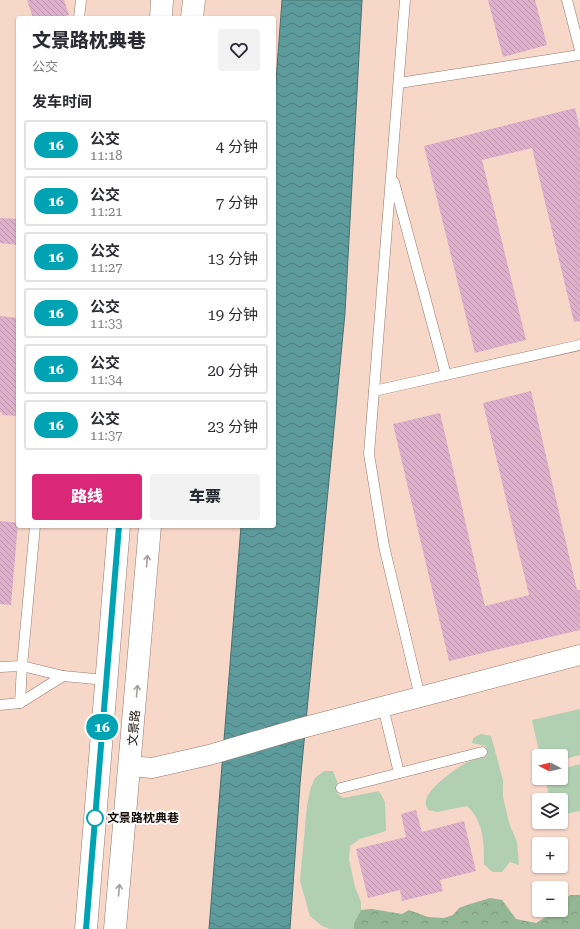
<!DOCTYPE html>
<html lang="zh">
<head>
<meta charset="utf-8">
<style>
	:root { --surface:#fff; --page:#f2f2f3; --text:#2b2b33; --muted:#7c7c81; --line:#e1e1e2; --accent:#db2777 }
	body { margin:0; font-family:"Roboto Serif","Noto Sans SC",serif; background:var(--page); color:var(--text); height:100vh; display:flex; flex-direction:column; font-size:15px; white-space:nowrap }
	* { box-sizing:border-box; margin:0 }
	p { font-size:13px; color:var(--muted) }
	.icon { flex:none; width:22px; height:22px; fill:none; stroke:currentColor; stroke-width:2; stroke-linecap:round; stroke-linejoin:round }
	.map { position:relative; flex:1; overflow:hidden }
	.drawer { position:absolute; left:16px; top:16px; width:260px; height:512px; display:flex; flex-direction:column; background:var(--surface); border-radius:4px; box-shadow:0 1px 3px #0004 }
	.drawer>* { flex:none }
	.badge { padding:0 8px; border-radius:13px; font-size:14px; line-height:26px }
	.needle { width:26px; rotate:277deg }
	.tools { position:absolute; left:532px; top:749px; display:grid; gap:8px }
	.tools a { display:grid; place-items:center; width:36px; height:36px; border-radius:4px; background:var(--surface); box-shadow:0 1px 3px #0004; font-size:20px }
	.map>.badge { position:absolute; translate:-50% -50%; box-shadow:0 0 0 2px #fff }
	h2 { padding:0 16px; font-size:15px; line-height:36px }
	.round { display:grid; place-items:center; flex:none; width:42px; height:42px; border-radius:4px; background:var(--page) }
	.summary { display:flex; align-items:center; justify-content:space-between; height:68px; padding:0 16px }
	h1 { font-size:19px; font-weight:800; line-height:30px }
	.action { display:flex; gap:8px; margin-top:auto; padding:8px 16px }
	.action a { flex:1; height:46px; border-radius:4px; background:var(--accent); color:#fff; font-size:16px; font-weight:800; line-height:46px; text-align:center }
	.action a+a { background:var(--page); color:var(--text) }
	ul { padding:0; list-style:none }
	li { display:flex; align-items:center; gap:12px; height:50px; margin:0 8px 6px; padding:0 8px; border:2px solid var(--line); border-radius:4px }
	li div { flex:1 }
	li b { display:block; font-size:15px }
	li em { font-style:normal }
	li .badge { min-width:44px; font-weight:700; text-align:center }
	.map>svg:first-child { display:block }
</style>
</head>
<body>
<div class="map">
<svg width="580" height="929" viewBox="0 0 580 929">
	<defs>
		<pattern id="forest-crowns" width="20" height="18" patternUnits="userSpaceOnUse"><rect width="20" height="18" fill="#93b794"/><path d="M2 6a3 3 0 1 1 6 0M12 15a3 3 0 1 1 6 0" fill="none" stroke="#7e9c7e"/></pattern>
		<pattern id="water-waves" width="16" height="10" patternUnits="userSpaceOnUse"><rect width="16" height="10" fill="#5d9b9d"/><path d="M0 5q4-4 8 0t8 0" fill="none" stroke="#4c7d7e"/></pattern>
		<pattern id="building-back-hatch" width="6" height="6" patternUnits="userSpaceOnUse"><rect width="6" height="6" fill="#deb0cb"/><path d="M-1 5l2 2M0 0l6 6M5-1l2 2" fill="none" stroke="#be96ad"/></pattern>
	</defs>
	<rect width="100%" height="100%" fill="#f7d7c8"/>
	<g fill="#b1d0b2">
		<path d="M 580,709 L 580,755 L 561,760 L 561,756 L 540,756 L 532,720 Z"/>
		<path d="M 481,734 L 491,736 L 503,780 L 503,797 L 509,823 L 517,842 L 519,865 L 510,862 L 502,872 L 492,872 L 484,864 C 484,843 484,822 467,806 L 437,812 L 428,810 C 427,807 425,804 426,801 C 427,788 460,765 472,760 C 477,758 482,758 487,756 L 486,746 L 472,743 L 473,738 Z"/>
		<path d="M 580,764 L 580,811 L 561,815 L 561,800 L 550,800 L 545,778 L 561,778 L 561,769 Z"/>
		<path d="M 324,771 L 333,771 L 338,784 L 337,793 L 343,798 L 379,791 L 385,802 L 386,831 L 360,839 L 350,846 L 349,860 L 355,887 L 361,902 L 361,910 L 354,923 L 354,929 L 330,929 L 322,926 L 310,916 L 300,881 L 307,805 L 311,787 L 315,778 Z"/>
	</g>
	<path fill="url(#forest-crowns)" d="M 570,895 L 580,895 L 580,929 L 354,929 L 354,923 L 361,910 L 372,909 L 402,914 L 409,910 L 428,917 L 444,918 L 453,915 L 459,908 L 467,905 L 490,898 L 502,900 L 516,919 L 536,923 L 549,915 L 553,910 L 561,910 L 561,902 Z"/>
	<path fill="url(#water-waves)" stroke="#487070" d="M 282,0 L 362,0 L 345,313 L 300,784 L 290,929 L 209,929 L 241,526 L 274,526 L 274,108 Z"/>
	<g fill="url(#building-back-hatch)">
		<path d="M 27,0 L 64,0 L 69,15 L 59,18 L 33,18 Z"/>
		<path d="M 488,0 L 535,0 L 547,45 L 503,57 Z"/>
		<path d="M 575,108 L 580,130 L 580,321 L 574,322 L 532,148 L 482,160 L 526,340 L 475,353 L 424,146 Z"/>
		<path d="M 0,218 L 18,219 L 18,245 L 0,243 Z"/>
		<path d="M 0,316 L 18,318 L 18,416 L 2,415 L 2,413 L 0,412 Z"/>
		<path d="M 531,391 L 577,590 L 580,590 L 580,630 L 449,661 L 393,424 L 440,413 L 485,606 L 529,595 L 483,403 Z"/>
		<path d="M 0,521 L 18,523 L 11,605 L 0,604 Z"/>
		<path d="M 416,810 L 422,832 L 464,821 L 476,871 L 440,880 L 443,891 L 402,901 L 400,890 L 368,898 L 356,849 L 406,837 L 401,814 Z"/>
	</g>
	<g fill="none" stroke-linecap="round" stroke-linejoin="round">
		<g stroke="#96796c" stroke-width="11">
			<g id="lane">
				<path d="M 405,0 L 369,454 L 384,546 L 420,697"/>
				<path d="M 567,0 L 580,50"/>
				<path d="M 79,18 L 81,0"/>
				<path d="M 399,83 L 580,55"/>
				<path d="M 394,182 L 446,375"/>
				<path d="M 374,391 L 580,345"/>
				<path d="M 0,667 L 22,666 L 63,676 L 106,680"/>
				<path d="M 20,703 L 22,666 L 35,526"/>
				<path d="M 0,705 L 20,703 L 63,676"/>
				<path d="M 383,707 L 399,773"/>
				<path d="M 341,788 L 482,752"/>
			</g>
		</g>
		<g stroke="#96796c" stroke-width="21">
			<path id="street" d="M 130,766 L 152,768 L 209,755 L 298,729 L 580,655"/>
		</g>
		<g stroke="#96796c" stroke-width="23">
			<g id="secondary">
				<path d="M 161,18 L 162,0"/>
				<path d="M 192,18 L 194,0"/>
				<path d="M 86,929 L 119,526"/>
				<path d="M 115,929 L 150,526"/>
			</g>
		</g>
		<use href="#lane" stroke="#fff" stroke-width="10"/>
		<use href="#street" stroke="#fff" stroke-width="20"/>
		<use href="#secondary" stroke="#fff" stroke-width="22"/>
	</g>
	<defs><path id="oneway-shaft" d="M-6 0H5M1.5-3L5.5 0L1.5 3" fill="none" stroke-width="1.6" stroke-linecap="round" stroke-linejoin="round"/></defs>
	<g stroke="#a29e9c">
		<use href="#oneway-shaft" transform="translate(147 561) rotate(-85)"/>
		<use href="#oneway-shaft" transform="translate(137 691) rotate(-85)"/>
		<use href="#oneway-shaft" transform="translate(119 890) rotate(-85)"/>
	</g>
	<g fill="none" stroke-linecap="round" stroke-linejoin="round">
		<g stroke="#fff" stroke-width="9">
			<path id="line" d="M 86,929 L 119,526"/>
		</g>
		<use href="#line" stroke="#00a3b4" stroke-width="6"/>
	</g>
	<circle fill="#fff" stroke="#00a3b4" stroke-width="2" cx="95" cy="818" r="8"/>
	<g text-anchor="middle" stroke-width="3.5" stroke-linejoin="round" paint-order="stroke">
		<g font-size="12" fill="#170d08" stroke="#fff">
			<text transform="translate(134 728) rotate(-85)" y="4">文景路</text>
		</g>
		<g font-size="12" font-weight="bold" fill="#170d08" stroke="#fff" text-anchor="start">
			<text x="107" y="822">文景路枕典巷</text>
		</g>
	</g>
</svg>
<div class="tools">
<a><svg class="needle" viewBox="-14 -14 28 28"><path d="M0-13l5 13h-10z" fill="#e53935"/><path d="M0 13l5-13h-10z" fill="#7c7c81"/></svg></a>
<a><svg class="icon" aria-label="layers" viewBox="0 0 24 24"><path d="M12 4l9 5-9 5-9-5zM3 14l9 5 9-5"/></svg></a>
<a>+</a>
<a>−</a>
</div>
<b class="badge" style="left:102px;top:727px;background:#00a3b4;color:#fff">16</b>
<section class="drawer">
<div class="summary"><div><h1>文景路枕典巷</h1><p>公交</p></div><a class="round"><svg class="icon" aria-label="heart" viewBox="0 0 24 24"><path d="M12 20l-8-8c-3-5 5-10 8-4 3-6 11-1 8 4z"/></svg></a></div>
<h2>发车时间</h2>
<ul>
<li><span class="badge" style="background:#00a3b4;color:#fff">16</span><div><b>公交</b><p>11:18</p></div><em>4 分钟</em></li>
<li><span class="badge" style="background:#00a3b4;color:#fff">16</span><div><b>公交</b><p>11:21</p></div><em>7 分钟</em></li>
<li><span class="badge" style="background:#00a3b4;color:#fff">16</span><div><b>公交</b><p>11:27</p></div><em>13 分钟</em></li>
<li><span class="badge" style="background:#00a3b4;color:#fff">16</span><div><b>公交</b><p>11:33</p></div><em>19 分钟</em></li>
<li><span class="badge" style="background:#00a3b4;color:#fff">16</span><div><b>公交</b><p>11:34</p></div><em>20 分钟</em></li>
<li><span class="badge" style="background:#00a3b4;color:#fff">16</span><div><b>公交</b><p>11:37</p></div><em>23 分钟</em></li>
</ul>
<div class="action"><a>路线</a><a>车票</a></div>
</section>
</div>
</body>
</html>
